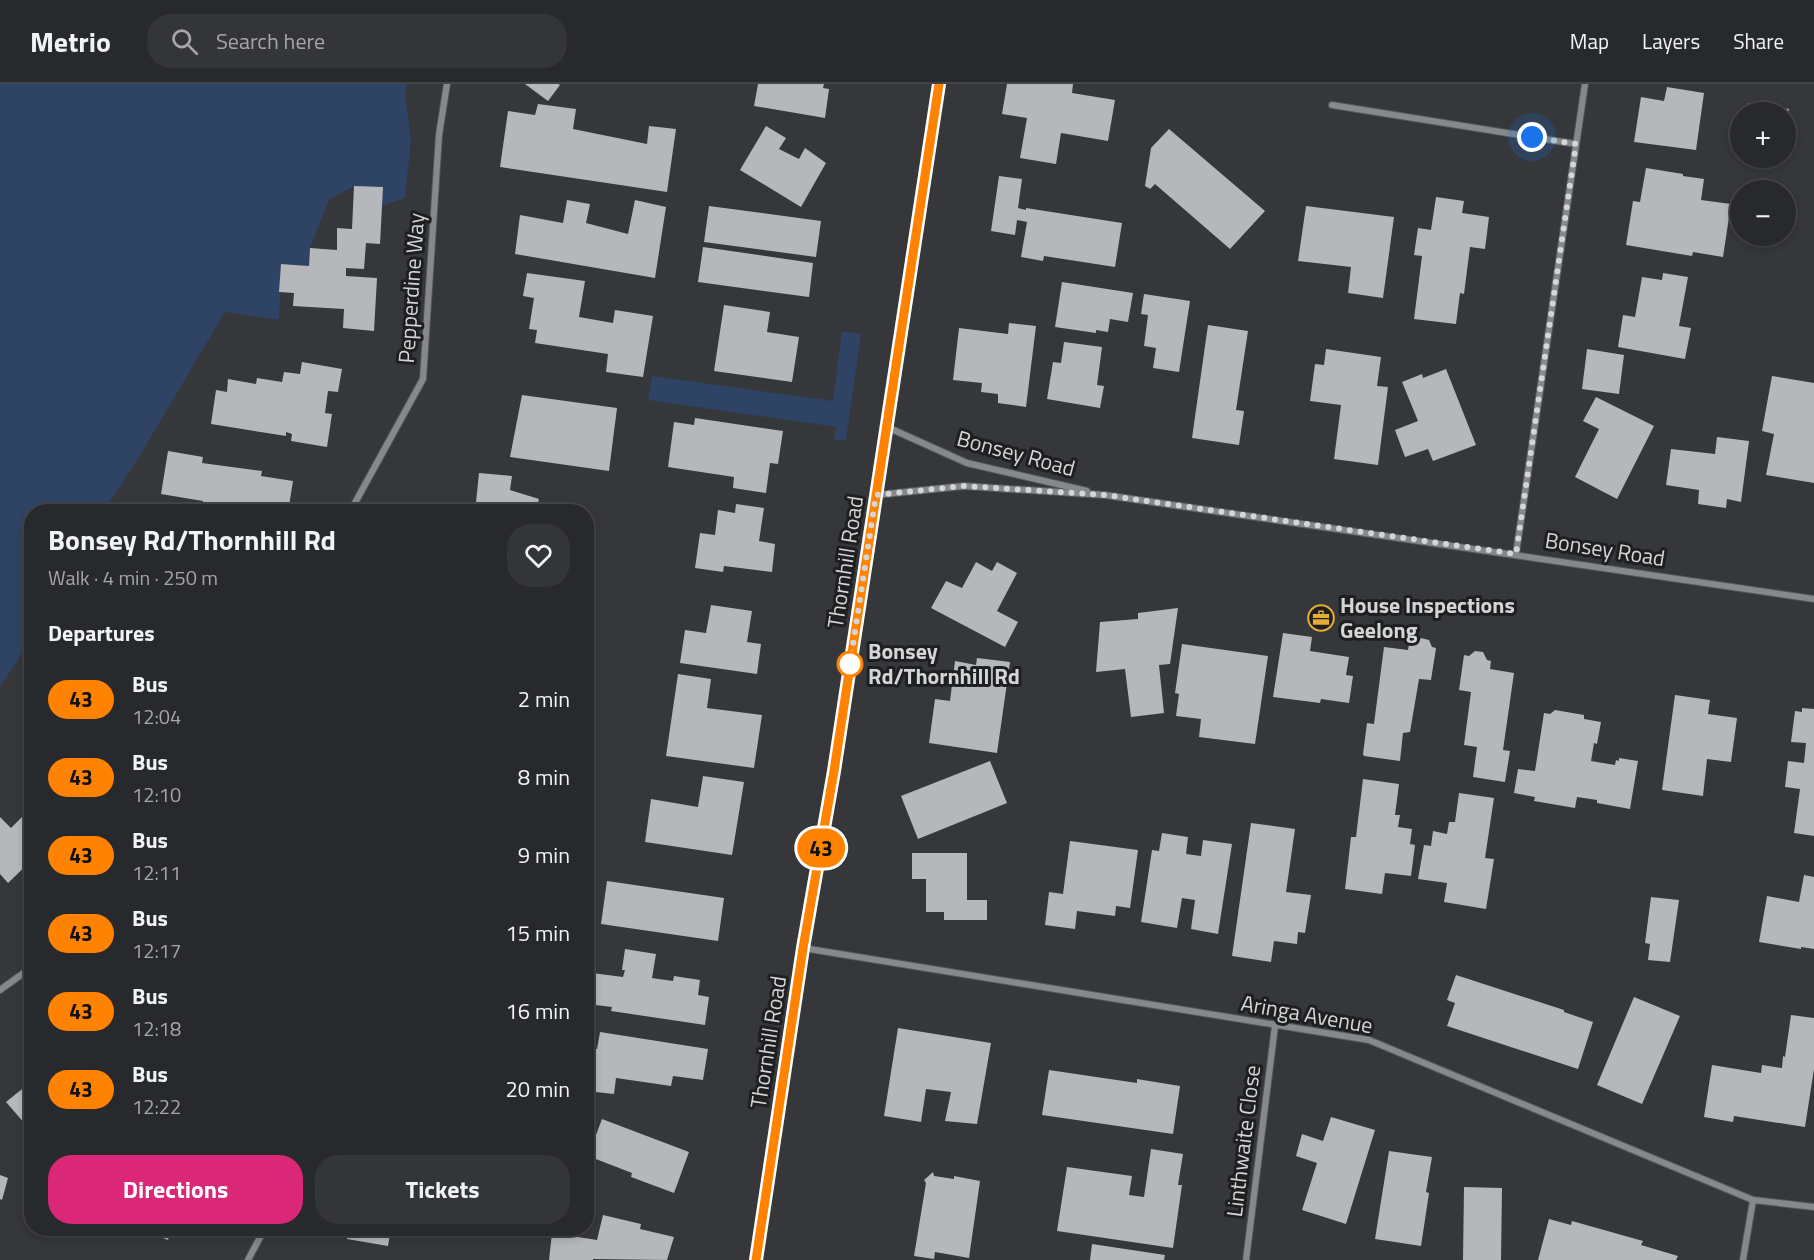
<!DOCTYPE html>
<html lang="en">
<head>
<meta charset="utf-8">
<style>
	:root { --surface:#28292c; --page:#343538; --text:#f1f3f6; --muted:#a5a6a9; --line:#444548; --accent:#db2777 }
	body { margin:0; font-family:"Titillium Web",sans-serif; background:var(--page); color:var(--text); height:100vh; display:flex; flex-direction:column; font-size:22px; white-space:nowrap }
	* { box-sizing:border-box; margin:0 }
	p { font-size:20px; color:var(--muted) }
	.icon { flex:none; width:33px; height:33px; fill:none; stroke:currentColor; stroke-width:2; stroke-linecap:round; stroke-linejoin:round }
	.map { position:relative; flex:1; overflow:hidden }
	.details { position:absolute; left:24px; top:420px; width:570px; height:732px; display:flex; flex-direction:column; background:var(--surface); border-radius:24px; box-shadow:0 3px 9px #0003,0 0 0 2px var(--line) }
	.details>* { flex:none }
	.badge { padding:0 12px; border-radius:20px; font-size:21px; line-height:39px }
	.controls { position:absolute; left:1730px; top:18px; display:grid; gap:12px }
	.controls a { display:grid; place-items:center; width:66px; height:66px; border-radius:50%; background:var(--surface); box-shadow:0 3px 9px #0003,0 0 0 2px var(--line); font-size:30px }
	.you { position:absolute; width:30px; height:30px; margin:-15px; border:4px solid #fff; border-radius:50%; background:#1a73e8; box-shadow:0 0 0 9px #1a73e833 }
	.map>.badge { position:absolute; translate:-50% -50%; box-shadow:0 0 0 3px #fff }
	h2 { padding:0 24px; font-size:22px; line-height:54px }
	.round { display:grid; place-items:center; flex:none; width:63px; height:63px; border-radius:24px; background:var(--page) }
	.head { display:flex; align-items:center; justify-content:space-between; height:102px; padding:0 24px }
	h1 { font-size:28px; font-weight:700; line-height:45px }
	.cta { display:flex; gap:12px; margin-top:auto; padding:12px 24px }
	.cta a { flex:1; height:69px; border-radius:24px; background:var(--accent); color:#fff; font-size:24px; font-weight:700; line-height:69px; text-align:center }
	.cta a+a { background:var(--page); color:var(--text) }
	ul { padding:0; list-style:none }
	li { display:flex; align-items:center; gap:18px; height:78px; padding:0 24px }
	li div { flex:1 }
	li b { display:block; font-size:22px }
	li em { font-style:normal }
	li .badge { min-width:66px; font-weight:700; text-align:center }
	header { display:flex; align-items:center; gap:36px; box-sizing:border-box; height:84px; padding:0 30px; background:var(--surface); border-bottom:2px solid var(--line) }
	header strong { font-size:28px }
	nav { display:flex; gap:33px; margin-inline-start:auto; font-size:21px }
	.search { width:420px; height:54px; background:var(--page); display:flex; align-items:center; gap:15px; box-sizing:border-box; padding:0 21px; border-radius:24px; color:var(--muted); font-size:22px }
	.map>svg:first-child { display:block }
</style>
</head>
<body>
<header>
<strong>Metrio</strong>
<div class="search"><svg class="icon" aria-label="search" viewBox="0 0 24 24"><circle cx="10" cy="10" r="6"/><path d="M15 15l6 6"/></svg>Search here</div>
<nav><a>Map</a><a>Layers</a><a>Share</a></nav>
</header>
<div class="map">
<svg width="1814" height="1176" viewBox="0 0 1814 1176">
	<rect width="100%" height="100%" fill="#35373a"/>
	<g fill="#2f4364">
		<path d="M 0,0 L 407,0 L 405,10 L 411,56 L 405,114 L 381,122 L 354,102 L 329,116 L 310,164 L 309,182 L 282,180 L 279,236 L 225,228 L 139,373 L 104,427 L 32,428 L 31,550 L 18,576 L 0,603 Z"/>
		<path d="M 842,247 L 861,250 L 846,356 L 834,356 L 836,343 L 648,316 L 652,292 L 833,317 Z"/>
	</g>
	<g fill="#b5b7bb">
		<path d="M 525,0 L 558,0 L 560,1 L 548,17 Z"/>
		<path d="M 758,0 L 824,0 L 823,4 L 829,5 L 825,34 L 754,22 Z"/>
		<path d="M 1007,0 L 1073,0 L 1072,9 L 1115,16 L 1108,57 L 1061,49 L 1056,80 L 1020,74 L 1027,34 L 1002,30 Z"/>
		<path d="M 1667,3 L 1704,9 L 1696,66 L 1634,58 L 1641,13 L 1664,17 Z"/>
		<path d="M 1748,19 L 1789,25 L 1786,45 L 1785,45 L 1785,28 L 1747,28 Z"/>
		<path d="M 538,20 L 576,25 L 573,45 L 647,60 L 649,42 L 676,45 L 667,108 L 500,83 L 508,27 L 535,31 Z"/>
		<path d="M 766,42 L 786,54 L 779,65 L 799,75 L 805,64 L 826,79 L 801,123 L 740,86 Z"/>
		<path d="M 1169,45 L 1265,127 L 1230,165 L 1155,100 L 1150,105 L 1145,102 L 1151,64 Z"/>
		<path d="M 1748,74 L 1782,74 L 1781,80 L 1748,75 Z"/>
		<path d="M 1646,84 L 1683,90 L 1683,92 L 1704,95 L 1701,116 L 1731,120 L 1723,173 L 1693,168 L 1692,172 L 1626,161 L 1633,117 L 1640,118 Z"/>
		<path d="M 999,92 L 1022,95 L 1018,124 L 1026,126 L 1026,124 L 1122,139 L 1115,183 L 1044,172 L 1043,177 L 1021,173 L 1027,138 L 1017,136 L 1015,151 L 991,147 Z"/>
		<path d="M 354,102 L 383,103 L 380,160 L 366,159 L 364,185 L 346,184 L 346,192 L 377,194 L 374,247 L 343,244 L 344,225 L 293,222 L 294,209 L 279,208 L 281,180 L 309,182 L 310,164 L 337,166 L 337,144 L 352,145 Z"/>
		<path d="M 1436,113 L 1464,117 L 1462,129 L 1489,133 L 1485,165 L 1470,163 L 1464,210 L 1460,209 L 1456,240 L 1414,235 L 1422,172 L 1414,171 L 1418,144 L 1431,146 Z"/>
		<path d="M 567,116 L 590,120 L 586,139 L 628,150 L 635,116 L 666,123 L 655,194 L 515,170 L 520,131 L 563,139 Z"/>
		<path d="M 709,122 L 821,137 L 816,173 L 704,158 Z"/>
		<path d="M 1306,122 L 1394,133 L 1383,214 L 1348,209 L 1351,183 L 1298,177 Z"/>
		<path d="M 703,163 L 813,179 L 809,213 L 698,198 Z"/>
		<path d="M 527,189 L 585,197 L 579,233 L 613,239 L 615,226 L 653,232 L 643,293 L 606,288 L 608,270 L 535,259 L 537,246 L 529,245 L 534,214 L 523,212 Z"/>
		<path d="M 1663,189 L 1688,193 L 1679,242 L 1691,244 L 1685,275 L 1618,263 L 1623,231 L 1635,233 L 1642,193 L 1662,196 Z"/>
		<path d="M 1062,198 L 1133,209 L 1128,238 L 1110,235 L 1108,248 L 1096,246 L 1096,249 L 1055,243 Z"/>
		<path d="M 1144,210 L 1190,217 L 1179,288 L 1153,284 L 1156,264 L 1144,262 L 1148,231 L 1141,230 Z"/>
		<path d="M 724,221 L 770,228 L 767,248 L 799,253 L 792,298 L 714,287 Z"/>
		<path d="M 1009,239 L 1036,242 L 1026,323 L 998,319 L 998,310 L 981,308 L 982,299 L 953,296 L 959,244 L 1008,250 Z"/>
		<path d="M 1208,241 L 1248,247 L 1236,326 L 1244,327 L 1239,361 L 1192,354 Z"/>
		<path d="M 1064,258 L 1102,263 L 1097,301 L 1104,302 L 1100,324 L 1047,315 L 1053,278 L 1061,279 Z"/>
		<path d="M 1326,265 L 1381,273 L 1377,302 L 1388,303 L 1378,381 L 1334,375 L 1341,321 L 1310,317 L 1315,280 L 1324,281 Z"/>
		<path d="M 1587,265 L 1624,271 L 1619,310 L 1582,305 Z"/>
		<path d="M 302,278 L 342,285 L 338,308 L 328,307 L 325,329 L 332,330 L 327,363 L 291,357 L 292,350 L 286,348 L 286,352 L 211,340 L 216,306 L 227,308 L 228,295 L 256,300 L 257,294 L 282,298 L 284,288 L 300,290 Z"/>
		<path d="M 1446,285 L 1476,361 L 1433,377 L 1428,365 L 1405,373 L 1395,346 L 1418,337 L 1402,298 L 1422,290 L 1423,294 Z"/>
		<path d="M 1772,292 L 1814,299 L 1814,399 L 1766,391 L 1774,350 L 1762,347 Z"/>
		<path d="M 522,311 L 617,324 L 609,387 L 510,373 Z"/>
		<path d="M 1596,313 L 1654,342 L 1617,415 L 1575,393 L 1599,345 L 1583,337 Z"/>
		<path d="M 695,334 L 783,347 L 778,380 L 770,379 L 766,409 L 733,404 L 734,393 L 668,383 L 674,338 L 694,341 Z"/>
		<path d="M 1717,353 L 1749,357 L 1741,418 L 1727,415 L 1726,424 L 1698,420 L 1699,406 L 1666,401 L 1671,365 L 1715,370 Z"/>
		<path d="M 168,367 L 203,373 L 202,379 L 262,387 L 261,392 L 293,397 L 288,428 L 257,428 L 258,425 L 218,419 L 218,421 L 203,419 L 203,417 L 161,410 Z"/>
		<path d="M 479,389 L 512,392 L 510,406 L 539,415 L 536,428 L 475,428 Z"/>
		<path d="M 736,420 L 764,424 L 759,457 L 775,460 L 772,488 L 724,482 L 723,488 L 695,484 L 700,449 L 715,451 L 718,426 L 735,429 Z"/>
		<path d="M 586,444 L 593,445 L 590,477 L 586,476 Z"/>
		<path d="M 976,478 L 992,487 L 997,478 L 1017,489 L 997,527 L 1018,538 L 1005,563 L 931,524 L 946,497 L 962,504 Z"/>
		<path d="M 711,521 L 752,527 L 747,558 L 761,560 L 757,590 L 680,579 L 685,546 L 706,549 Z"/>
		<path d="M 1178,524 L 1170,580 L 1159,581 L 1164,629 L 1131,633 L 1125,585 L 1096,588 L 1100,538 L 1138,535 L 1138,529 Z"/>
		<path d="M 1283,549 L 1312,553 L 1310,567 L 1349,573 L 1346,591 L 1353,592 L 1349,619 L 1321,615 L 1320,619 L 1273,613 Z"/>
		<path d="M 1421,554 L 1429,556 L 1432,563 L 1436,564 L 1431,596 L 1419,595 L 1410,648 L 1403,649 L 1400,677 L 1364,672 L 1363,670 L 1367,639 L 1374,640 L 1384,563 L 1408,566 L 1409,560 L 1416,561 Z"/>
		<path d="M 1182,560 L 1268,572 L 1255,660 L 1199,653 L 1201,635 L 1176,632 L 1179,610 L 1175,609 Z"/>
		<path d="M 1475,567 L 1483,568 L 1487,576 L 1491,577 L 1490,585 L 1514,589 L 1503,666 L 1510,667 L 1505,698 L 1473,693 L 1477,663 L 1464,661 L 1471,608 L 1459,606 L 1464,571 L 1469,572 Z"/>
		<path d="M 977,574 L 1010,578 L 997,669 L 929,659 L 935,615 L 950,617 L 955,577 L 976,581 Z"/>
		<path d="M 678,590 L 711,595 L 707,624 L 762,631 L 754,684 L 666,672 Z"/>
		<path d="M 1675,611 L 1710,616 L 1708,630 L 1737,634 L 1731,678 L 1707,675 L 1703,712 L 1662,706 Z"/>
		<path d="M 1802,624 L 1814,625 L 1814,752 L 1794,749 L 1800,705 L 1785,703 L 1788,677 L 1804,679 L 1806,659 L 1791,658 L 1795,627 L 1802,628 Z"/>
		<path d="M 1555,626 L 1584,631 L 1584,635 L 1601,638 L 1597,660 L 1594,659 L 1591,677 L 1615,681 L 1616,676 L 1619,677 L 1619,674 L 1638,677 L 1630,725 L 1597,719 L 1597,716 L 1577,713 L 1575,724 L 1534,717 L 1535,713 L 1514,709 L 1518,685 L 1535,687 L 1544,629 L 1550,630 Z"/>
		<path d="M 30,630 L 32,630 L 32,665 L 25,664 Z"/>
		<path d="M 990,677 L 1007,719 L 918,755 L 901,712 Z"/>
		<path d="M 703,692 L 744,698 L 732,771 L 645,758 L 651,715 L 698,723 Z"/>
		<path d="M 1363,695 L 1399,700 L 1395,731 L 1400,731 L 1398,743 L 1412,745 L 1410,760 L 1415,761 L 1411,792 L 1385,789 L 1382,810 L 1345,805 L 1351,753 L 1356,753 Z"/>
		<path d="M 1459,709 L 1494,714 L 1485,774 L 1494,775 L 1486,825 L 1444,818 L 1447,799 L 1418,795 L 1424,761 L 1431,762 L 1433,747 L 1447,750 L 1449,738 L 1455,738 Z"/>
		<path d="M 32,723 L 32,776 L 8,799 L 0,790 L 0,733 L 11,744 Z"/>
		<path d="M 1251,739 L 1295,745 L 1286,808 L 1311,811 L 1305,849 L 1298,848 L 1297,860 L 1274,857 L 1271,878 L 1232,872 Z"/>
		<path d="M 1162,749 L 1188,753 L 1186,770 L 1201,772 L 1203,756 L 1232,760 L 1218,850 L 1191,845 L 1195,816 L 1182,814 L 1177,844 L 1141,838 L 1152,766 L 1159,767 Z"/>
		<path d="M 1070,757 L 1138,766 L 1130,824 L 1116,822 L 1115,832 L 1077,827 L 1075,845 L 1045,841 L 1049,808 L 1063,810 Z"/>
		<path d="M 912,769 L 967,769 L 967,816 L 987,816 L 987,836 L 944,836 L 944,828 L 926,828 L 926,795 L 912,795 Z"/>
		<path d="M 1804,791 L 1814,793 L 1814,865 L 1801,863 L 1801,865 L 1759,858 L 1767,812 L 1799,818 Z"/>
		<path d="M 607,797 L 724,814 L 718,857 L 601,840 Z"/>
		<path d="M 1651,813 L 1679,816 L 1670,878 L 1648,876 L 1650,860 L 1645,859 Z"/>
		<path d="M 625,865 L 656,870 L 652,894 L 673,897 L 674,892 L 700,896 L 698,911 L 709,913 L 705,941 L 611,927 L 612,923 L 587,920 L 592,889 L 623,893 L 625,886 L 622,886 Z"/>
		<path d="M 1456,891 L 1564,926 L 1564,928 L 1593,938 L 1578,985 L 1447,942 L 1455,919 L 1447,916 Z"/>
		<path d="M 1634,913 L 1680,932 L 1642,1020 L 1597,1001 Z"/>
		<path d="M 1791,931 L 1814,934 L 1814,985 L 1805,1043 L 1734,1032 L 1733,1038 L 1704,1033 L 1712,981 L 1761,989 L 1762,981 L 1782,984 L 1783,972 L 1785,973 Z"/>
		<path d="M 898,944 L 991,959 L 977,1040 L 945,1037 L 951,1008 L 926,1005 L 921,1038 L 884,1032 Z"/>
		<path d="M 600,948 L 708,965 L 703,996 L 673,992 L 671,1002 L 616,994 L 614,1010 L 586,1007 L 586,963 L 597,965 Z"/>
		<path d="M 1049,986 L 1137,999 L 1137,995 L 1180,1002 L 1173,1050 L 1042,1031 Z"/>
		<path d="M 32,997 L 32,1048 L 6,1018 Z"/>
		<path d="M 1331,1033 L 1375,1046 L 1346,1140 L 1302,1126 L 1317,1079 L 1296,1072 L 1302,1050 L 1323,1057 Z"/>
		<path d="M 602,1035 L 689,1068 L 674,1109 L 631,1093 L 632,1089 L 588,1072 Z"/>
		<path d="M 1151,1065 L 1183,1070 L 1178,1101 L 1182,1101 L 1173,1164 L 1057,1147 L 1067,1083 L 1132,1092 L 1129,1111 L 1144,1113 Z"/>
		<path d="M 1389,1067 L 1432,1073 L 1426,1108 L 1429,1109 L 1421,1162 L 1375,1155 Z"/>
		<path d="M 933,1088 L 934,1092 L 954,1095 L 954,1092 L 980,1097 L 969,1174 L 935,1168 L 934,1175 L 914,1172 L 926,1099 L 924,1096 Z"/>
		<path d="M 0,1091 L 8,1094 L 2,1116 L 0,1115 Z"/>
		<path d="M 1464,1103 L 1502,1104 L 1501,1176 L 1463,1176 Z"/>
		<path d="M 603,1131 L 641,1140 L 640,1145 L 674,1153 L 667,1176 L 593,1175 L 593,1176 L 549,1176 L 552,1149 L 597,1156 Z"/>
		<path d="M 1549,1135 L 1571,1141 L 1572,1137 L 1643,1157 L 1641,1161 L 1678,1172 L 1676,1176 L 1538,1176 Z"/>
		<path d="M 137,1144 L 172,1144 L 168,1156 Z"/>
		<path d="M 348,1144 L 391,1144 L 388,1162 L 347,1155 Z"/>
		<path d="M 398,1144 L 451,1144 L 450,1154 Z"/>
		<path d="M 1092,1160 L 1165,1171 L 1164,1176 L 1090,1176 Z"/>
	</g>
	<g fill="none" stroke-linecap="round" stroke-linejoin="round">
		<g stroke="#545657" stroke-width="8">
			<g id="street">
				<path d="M 1332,21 L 1576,60"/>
				<path d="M 887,343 L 967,379 L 1087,407"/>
				<path d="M 876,411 L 964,402 L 1105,411 L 1814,515"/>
				<path d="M 350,428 L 423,295 L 439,51 L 447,0"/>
				<path d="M 1516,470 L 1585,0"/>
				<path d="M 803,864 L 1369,956 L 1753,1116 L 1814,1123"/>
				<path d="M 0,906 L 32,883"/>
				<path d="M 248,1176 L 265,1144"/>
				<path d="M 1246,1176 L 1275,942"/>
				<path d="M 1743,1176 L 1753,1116"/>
			</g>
		</g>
		<g stroke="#545657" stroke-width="14">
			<path id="secondary" d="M 756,1176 L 803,864 L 834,687 L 939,0"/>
		</g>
		<use href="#street" stroke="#86888c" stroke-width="6"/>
		<use href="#secondary" stroke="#8996ac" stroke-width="12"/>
	</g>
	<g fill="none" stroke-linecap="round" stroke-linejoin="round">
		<g stroke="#fff" stroke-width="14">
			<path id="line" d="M 756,1176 L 803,864 L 834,687 L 939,0"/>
		</g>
		<use href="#line" stroke="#ff8200" stroke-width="9"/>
		<path stroke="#d4d5d6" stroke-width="6" stroke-dasharray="0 10.8" d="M 850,580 L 876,411 L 964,402 L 1105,411 L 1516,470 L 1576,60 L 1532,53"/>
	</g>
	<defs>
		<g id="office-ring" transform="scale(1.35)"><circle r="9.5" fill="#1e1f20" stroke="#e6ac36" stroke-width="1.5"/><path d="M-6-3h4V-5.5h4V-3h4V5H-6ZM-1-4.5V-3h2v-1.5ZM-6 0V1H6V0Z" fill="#e6ac36"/></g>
	</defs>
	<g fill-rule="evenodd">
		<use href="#office-ring" x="1321" y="534"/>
	</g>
	<circle fill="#fff" stroke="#ff8200" stroke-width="3" cx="850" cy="580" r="12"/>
	<g text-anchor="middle" stroke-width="6" stroke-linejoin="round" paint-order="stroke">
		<g font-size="22" fill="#d4d5d6" stroke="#1e1f20">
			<text transform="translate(411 204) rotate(-86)" y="8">Pepperdine Way</text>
			<text transform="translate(1016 369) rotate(15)" y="8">Bonsey Road</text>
			<text transform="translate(1605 465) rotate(9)" y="8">Bonsey Road</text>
			<text transform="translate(845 478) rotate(-81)" y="8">Thornhill Road</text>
			<text transform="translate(1307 930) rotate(10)" y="8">Aringa Avenue</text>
			<text transform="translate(768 958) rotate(-81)" y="8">Thornhill Road</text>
			<text transform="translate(1243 1057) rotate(-83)" y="8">Linthwaite Close</text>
		</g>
		<g font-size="22" font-weight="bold" fill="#d4d5d6" stroke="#1e1f20" text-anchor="start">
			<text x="1340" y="529">House Inspections<tspan x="1340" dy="25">Geelong</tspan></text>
		</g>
		<g font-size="22" font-weight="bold" fill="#d4d5d6" stroke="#1e1f20" text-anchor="start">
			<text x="868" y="575">Bonsey<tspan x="868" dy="25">Rd/Thornhill Rd</tspan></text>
		</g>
	</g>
</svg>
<div class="controls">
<a>+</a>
<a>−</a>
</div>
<div class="you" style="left:1532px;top:53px"></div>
<b class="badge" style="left:821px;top:764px;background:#ff8200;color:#111">43</b>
<section class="details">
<div class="head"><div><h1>Bonsey Rd/Thornhill Rd</h1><p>Walk · 4 min · 250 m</p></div><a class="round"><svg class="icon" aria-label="heart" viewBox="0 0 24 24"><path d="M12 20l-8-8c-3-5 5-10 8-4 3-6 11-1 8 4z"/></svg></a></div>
<h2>Departures</h2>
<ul>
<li><span class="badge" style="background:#ff8200;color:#111">43</span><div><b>Bus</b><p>12:04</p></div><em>2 min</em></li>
<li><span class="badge" style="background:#ff8200;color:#111">43</span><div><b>Bus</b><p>12:10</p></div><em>8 min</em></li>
<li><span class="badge" style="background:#ff8200;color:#111">43</span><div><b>Bus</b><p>12:11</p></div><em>9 min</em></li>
<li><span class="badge" style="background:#ff8200;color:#111">43</span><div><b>Bus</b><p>12:17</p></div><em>15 min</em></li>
<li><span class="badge" style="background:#ff8200;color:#111">43</span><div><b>Bus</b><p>12:18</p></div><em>16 min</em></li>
<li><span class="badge" style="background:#ff8200;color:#111">43</span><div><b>Bus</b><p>12:22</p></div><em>20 min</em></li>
</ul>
<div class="cta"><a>Directions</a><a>Tickets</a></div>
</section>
</div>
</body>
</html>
